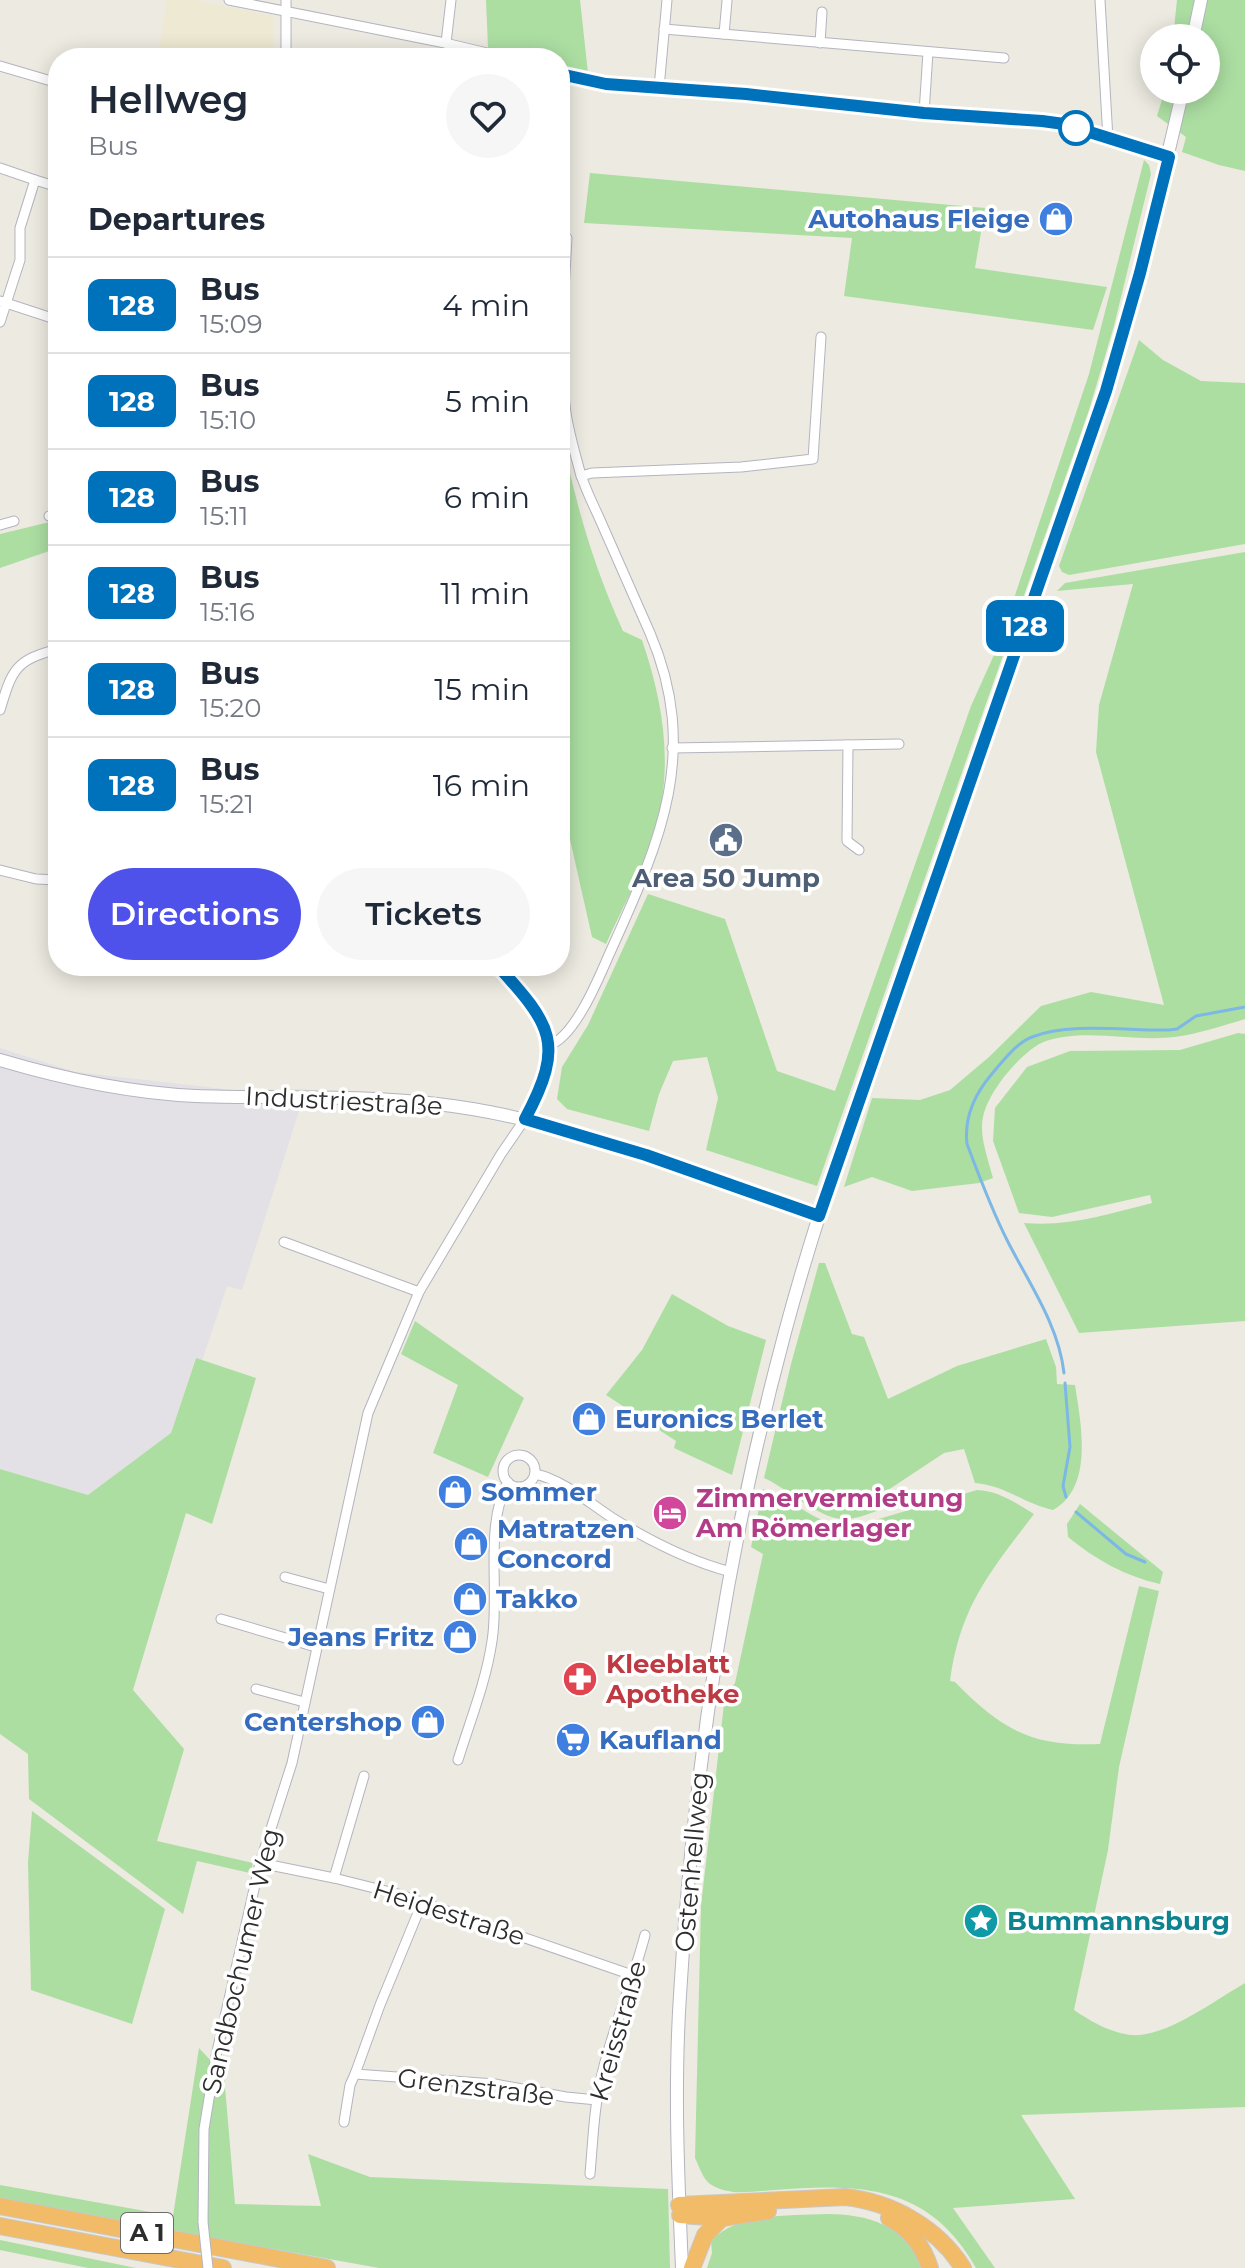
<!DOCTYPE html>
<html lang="en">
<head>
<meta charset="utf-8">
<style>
	:root { --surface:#fff; --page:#f6f6f7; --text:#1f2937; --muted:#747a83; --line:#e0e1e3; --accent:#4f51eb }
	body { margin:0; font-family:Montserrat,sans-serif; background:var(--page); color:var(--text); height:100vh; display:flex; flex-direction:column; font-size:30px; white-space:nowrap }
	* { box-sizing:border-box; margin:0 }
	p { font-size:26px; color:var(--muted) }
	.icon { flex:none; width:44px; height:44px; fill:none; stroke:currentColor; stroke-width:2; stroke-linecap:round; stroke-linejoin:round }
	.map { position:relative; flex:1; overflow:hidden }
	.details { position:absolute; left:48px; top:48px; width:522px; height:928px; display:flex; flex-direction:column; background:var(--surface); border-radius:32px; box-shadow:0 4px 20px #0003 }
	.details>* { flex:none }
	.badge { padding:0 16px; border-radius:12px; font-size:28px; line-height:52px }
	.buttons { position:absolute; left:1140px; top:24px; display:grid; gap:16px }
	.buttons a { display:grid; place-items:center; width:80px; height:80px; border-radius:50%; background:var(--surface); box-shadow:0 4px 20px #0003; font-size:40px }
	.map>.badge { position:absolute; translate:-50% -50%; box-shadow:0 0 0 4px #fff }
	h2 { padding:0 40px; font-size:30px; line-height:72px }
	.round { display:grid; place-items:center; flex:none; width:84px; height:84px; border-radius:42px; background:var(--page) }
	.head { display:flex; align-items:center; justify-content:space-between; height:136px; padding:0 40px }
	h1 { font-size:38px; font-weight:600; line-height:60px }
	.cta { display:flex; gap:16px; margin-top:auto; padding:16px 40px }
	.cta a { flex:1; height:92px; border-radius:48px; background:var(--accent); color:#fff; font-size:32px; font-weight:600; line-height:92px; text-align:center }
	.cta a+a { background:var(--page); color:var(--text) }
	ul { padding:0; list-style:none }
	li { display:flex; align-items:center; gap:24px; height:96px; padding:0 40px; border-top:2px solid var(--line) }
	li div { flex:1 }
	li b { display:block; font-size:30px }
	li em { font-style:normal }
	li .badge { min-width:88px; font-weight:700; text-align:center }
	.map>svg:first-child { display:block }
</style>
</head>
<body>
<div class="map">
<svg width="1245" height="2268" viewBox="0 0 1245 2268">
	<rect width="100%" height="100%" fill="#edeae1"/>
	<path fill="#e3e0e6" d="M 0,1048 L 75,1072 L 233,1090 L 306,1089 L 242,1290 L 227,1286 L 202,1361 L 195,1359 L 171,1433 L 88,1495 L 0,1469 Z"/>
	<path fill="#ede9d2" d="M 167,0 L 195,0 L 273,16 L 273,58 L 158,58 Z"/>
	<g fill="#acdea2">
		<path d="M 486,0 L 580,0 L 588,73 L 560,66 L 560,58 L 529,58 L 488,48 Z"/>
		<path d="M 1177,0 L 1245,0 L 1245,171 L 1219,165 L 1182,152 L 1186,137 L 1157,116 L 1165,90 L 1206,90 L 1206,38 L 1173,38 Z"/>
		<path d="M 560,130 L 570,133 L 565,223 L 560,222 Z"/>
		<path d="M 1144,160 L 1149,165 L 1151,174 L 1114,326 L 1089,410 L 817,1186 L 706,1150 L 718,1098 L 707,1057 L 673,1061 L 659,1094 L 649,1131 L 567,1109 L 557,1099 L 562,1067 L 588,1025 L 648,894 L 725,919 L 777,1071 L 835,1091 L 971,706 L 998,646 L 1089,374 Z"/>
		<path d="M 590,173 L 985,208 L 975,268 L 1107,287 L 1093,330 L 844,296 L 852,238 L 584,223 Z"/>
		<path d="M 1139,340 L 1163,360 L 1201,381 L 1245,383 L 1245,544 L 1069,575 L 1062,572 L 1059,566 Z"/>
		<path d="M 560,428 C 575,501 592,563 623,631 L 642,640 C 665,707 675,775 651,844 C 639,878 621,911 606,944 L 592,937 L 560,795 Z"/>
		<path d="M 58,520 L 58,548 L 0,568 L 0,534 Z"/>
		<path d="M 1245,552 L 1245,1019 C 1222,1026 1198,1034 1174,1037 C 1134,1042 1086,1028 1046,1041 C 1031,1046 1010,1068 1001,1081 C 973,1120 981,1134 993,1178 L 979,1183 L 912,1191 L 872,1177 L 844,1187 L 872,1098 L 920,1100 L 950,1090 L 989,1057 L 1041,1006 L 1091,992 L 1164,1005 L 1096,752 L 1099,705 L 1133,584 L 1057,591 L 1065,583 Z"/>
		<path d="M 1238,1033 L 1245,1034 L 1245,1321 L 1079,1333 L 1024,1223 C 1069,1227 1108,1214 1152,1203 L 1150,1195 L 1052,1217 L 1019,1213 L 993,1141 L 995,1108 L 1027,1067 L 1070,1051 L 1180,1050 Z"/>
		<path d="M 819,1263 L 825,1263 L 852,1334 L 864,1337 L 888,1399 L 957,1366 L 1046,1339 L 1056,1367 L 1057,1384 L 1075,1385 C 1081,1424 1094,1487 1053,1510 C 1025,1504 1004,1485 975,1483 L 964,1449 L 944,1453 L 879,1496 L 884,1508 C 871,1513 856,1520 842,1519 C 818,1518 787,1488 764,1478 L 791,1364 Z"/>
		<path d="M 672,1294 L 728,1326 L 766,1340 L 732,1475 L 674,1448 L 676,1441 L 606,1395 L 642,1350 Z"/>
		<path d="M 415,1321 L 524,1398 L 488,1477 L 433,1453 L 458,1385 L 401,1354 Z"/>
		<path d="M 196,1358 L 256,1378 L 212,1524 L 186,1513 L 133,1690 L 184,1749 L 157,1841 L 253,1863 L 250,1873 L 197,1861 L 183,1914 L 29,1799 L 28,1754 L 0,1734 L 0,1469 L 88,1495 L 171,1433 Z"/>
		<path d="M 763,1489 C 800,1501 812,1526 855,1526 L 977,1490 C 999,1491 1016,1503 1034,1514 C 990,1572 960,1606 950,1681 L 955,1682 C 1002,1730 1032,1747 1100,1744 L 1139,1586 L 1159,1591 L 1119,1767 L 1108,1850 L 1074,2010 C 1090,2021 1111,2033 1131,2035 C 1166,2038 1215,2000 1245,1983 L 1245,2107 L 1021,2115 L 1075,2199 L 953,2208 L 995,2268 L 976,2268 C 930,2185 860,2183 775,2190 C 753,2191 730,2197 710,2184 C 703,2179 699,2166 695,2158 L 701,1906 L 725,1695 L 735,1683 L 763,1554 L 751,1547 Z"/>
		<path d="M 1080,1504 L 1163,1572 L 1160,1584 C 1125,1576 1096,1560 1068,1537 L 1067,1524 Z"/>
		<path d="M 32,1811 L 165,1909 L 132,2024 L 31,1990 L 28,1863 Z"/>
		<path d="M 199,2048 L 224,2075 L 235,2204 L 321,2206 L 308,2154 L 370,2177 L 668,2189 L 670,2268 L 379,2268 L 0,2200 L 0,2185 L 173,2216 Z"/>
		<path d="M 827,2214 C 866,2214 908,2225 921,2268 L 707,2268 L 712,2253 L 711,2241 C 738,2212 790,2216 827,2214 Z"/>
		<path d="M 0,2240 L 136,2268 L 88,2268 L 0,2250 Z"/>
	</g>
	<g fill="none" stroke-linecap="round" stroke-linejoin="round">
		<g stroke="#7db7e5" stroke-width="3">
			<path d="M 1064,1373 C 1059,1326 1029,1283 1008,1242 C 992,1211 979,1176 967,1144 C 964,1118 975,1094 991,1075 C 1002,1062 1016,1043 1032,1037 C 1070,1022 1128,1031 1169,1030 L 1177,1029 L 1196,1016 L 1245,1007"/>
			<path d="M 1065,1383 L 1070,1447 L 1063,1486 L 1066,1497"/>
			<path d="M 1076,1512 L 1126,1554 L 1145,1562"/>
		</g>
		<g stroke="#b4b4bf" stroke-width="11">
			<g id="street">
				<path d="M 229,0 L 445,43 L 508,58"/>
				<path d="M 286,0 L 286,58"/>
				<path d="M 1100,0 L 1108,139"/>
				<path d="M 664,29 L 1004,58"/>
				<path d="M 724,34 L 727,1"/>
				<path d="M 446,43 L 451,0"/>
				<path d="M 820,43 L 822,12"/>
				<path d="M 0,66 L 58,83"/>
				<path d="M 560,74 L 606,84 L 746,94 L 924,113 L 1042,121 L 1064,124 L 1169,157"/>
				<path d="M 659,88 L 667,0"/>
				<path d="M 924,113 L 928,52"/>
				<path d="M 0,168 L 35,180"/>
				<path d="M 0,301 L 58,320"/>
				<path d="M 0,322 L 20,260 L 20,228 L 35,180 L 58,187"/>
				<path d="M 581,476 L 592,473 L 741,467 L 813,459 L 821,337"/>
				<path d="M 49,516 L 58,514"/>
				<path d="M 0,525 L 14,521"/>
				<path d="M 0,710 C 12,670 15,660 58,649"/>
				<path d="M 848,745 L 847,841 L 859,850"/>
				<path d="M 672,748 L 899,744"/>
				<path d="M 0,870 L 36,879 L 58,880"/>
				<path d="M 549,1045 C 574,1038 598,980 608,957 C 658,846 702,755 650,633 C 634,596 617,559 601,522 C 594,506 585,489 580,472 C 575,453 569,433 566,413 C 558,356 564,296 567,238 L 560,234"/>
				<path d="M 284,1242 L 419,1292"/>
				<circle cx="519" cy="1471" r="16"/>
				<path d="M 535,1474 C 563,1480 588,1502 611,1517 C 648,1540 689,1561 731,1572"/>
				<path d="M 285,1577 L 329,1589"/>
				<path d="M 221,1619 L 316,1647"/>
				<path d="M 256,1689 L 304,1702"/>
				<path d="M 458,1760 C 470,1721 486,1682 492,1641 C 500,1592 484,1525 508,1482"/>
				<path d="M 260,1863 L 334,1878 L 398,1894 L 635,1976"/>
				<path d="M 334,1878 L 364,1776"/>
				<path d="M 422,1903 L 380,2005 L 355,2074 L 495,2084 L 566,2097 L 597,2100"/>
				<path d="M 344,2122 L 350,2085 L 355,2074"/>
				<path d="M 590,2174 C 593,2140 594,2104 603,2070 C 614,2025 633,1981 645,1935"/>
				<path d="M 203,2222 L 204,2129 L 216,2056 L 260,1863 L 292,1763 L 368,1413 L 419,1292 L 501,1154 L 525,1119 L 537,1096 L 549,1062 L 549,1045 L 542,1020 L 534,1006 L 498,966"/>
			</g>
		</g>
		<g stroke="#b4b4bf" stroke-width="14">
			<g id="secondary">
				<path d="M 1193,38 L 1201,0"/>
				<path d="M 0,1060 C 64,1079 129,1093 196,1096 C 276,1099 357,1094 437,1104 C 570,1119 693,1175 819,1216"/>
				<path d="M 682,2268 C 678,2177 674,2086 680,1995 C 693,1772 727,1548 785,1332 C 821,1197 870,1066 917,934 C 980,753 1044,572 1106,391 L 1140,273 L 1183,90"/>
			</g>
		</g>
		<g stroke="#c8c8c8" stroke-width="18">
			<g id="highway">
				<path d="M 679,2205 L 845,2197 C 892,2202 938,2228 963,2268"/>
				<path d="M 0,2206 L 327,2268"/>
				<path d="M 680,2215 L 722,2218"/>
				<path d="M 889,2218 C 910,2229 923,2246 930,2268"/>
				<path d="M 0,2226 L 223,2268"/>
				<path d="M 692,2268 L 705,2235 L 722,2218 L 768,2211"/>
			</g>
		</g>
		<use href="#street" stroke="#fff" stroke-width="9"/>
		<use href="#secondary" stroke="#fff" stroke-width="12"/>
		<use href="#highway" stroke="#f1bb68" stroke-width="16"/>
		<g stroke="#b4b4bf" stroke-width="11" stroke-linecap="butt">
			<path id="street-bridge" d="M 203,2222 L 208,2268"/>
		</g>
		<use href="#street-bridge" stroke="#fff" stroke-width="9"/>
	</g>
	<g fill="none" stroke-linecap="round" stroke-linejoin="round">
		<g stroke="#fff" stroke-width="18">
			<path id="line" d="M 498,966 C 551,1025 566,1043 525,1119 L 646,1155 L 819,1216 L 1106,391 L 1140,273 L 1169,157 L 1064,124 L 1042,121 L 924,113 L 746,94 L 606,84 L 560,74"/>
		</g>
		<use href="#line" stroke="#0072bc" stroke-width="12"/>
	</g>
	<defs>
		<g id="shop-disc" transform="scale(1.8)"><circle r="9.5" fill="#3f7fe0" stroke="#fff"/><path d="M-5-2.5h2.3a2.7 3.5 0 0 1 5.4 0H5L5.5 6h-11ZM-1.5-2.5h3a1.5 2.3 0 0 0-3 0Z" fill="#fff"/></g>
		<g id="civic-disc" transform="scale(1.8)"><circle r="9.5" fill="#5c6f8a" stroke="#fff"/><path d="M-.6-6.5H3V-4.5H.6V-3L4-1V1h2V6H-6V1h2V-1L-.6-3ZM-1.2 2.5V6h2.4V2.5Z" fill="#fff"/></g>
		<g id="hotel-disc" transform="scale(1.8)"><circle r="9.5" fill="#d1479c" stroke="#fff"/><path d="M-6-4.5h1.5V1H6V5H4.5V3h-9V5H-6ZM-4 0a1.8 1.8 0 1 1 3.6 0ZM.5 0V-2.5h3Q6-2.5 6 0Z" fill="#fff"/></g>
		<g id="pharmacy-disc" transform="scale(1.8)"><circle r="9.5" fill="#e0444e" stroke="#fff"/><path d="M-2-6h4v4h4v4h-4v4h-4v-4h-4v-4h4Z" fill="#fff"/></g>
		<g id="supermarket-disc" transform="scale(1.8)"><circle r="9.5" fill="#3f7fe0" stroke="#fff"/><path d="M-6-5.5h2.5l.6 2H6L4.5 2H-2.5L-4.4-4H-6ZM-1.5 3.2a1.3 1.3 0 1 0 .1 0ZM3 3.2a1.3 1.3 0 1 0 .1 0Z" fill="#fff"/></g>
		<g id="sight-disc" transform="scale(1.8)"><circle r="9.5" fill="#0f9aa8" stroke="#fff"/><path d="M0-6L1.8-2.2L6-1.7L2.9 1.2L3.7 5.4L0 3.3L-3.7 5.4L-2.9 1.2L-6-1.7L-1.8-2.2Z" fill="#fff"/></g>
	</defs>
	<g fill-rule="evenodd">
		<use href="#shop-disc" x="1056" y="219"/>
		<use href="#civic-disc" x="726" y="840"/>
		<use href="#shop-disc" x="589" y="1419"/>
		<use href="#shop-disc" x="455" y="1492"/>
		<use href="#hotel-disc" x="670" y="1513"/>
		<use href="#shop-disc" x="471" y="1544"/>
		<use href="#shop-disc" x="470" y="1599"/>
		<use href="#shop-disc" x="460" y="1637"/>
		<use href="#pharmacy-disc" x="580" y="1679"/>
		<use href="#shop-disc" x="428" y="1722"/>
		<use href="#supermarket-disc" x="573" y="1740"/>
		<use href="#sight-disc" x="981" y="1921"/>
	</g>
	<circle fill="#fff" stroke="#0072bc" stroke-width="4" cx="1076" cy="128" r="16"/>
	<g text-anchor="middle" stroke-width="7" stroke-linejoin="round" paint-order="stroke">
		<rect fill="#fff" stroke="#6c6c6c" stroke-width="2" x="121" y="2213" width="52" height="40" rx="6"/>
		<g font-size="24" font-weight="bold" fill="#2d2d2d">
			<text x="147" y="2241">A 1</text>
		</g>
		<g font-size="26" font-weight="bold" fill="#366cbe" stroke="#fff" text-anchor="start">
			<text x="1030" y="228" text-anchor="end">Autohaus Fleige</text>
			<text x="615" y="1428">Euronics Berlet</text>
			<text x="481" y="1501">Sommer</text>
			<text x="497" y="1538">Matratzen<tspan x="497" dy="30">Concord</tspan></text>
			<text x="496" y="1608">Takko</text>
			<text x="434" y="1646" text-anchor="end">Jeans Fritz</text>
			<text x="402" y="1731" text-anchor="end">Centershop</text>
			<text x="599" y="1749">Kaufland</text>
		</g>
		<g font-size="26" font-weight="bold" fill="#4e5e75" stroke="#fff">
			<text x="726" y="887">Area 50 Jump</text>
		</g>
		<g font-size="26" fill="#2d2d2d" stroke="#fff">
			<text transform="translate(344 1101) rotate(3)" y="9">Industriestraße</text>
			<text transform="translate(692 1862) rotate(-85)" y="9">Ostenhellweg</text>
			<text transform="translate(449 1913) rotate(18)" y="9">Heidestraße</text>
			<text transform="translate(241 1961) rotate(-77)" y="9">Sandbochumer Weg</text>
			<text transform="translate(618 2031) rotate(-74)" y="9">Kreisstraße</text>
			<text transform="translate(476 2087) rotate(7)" y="9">Grenzstraße</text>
		</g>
		<g font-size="26" font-weight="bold" fill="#b23c85" stroke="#fff" text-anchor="start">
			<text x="696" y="1507">Zimmervermietung<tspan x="696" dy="30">Am Römerlager</tspan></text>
		</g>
		<g font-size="26" font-weight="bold" fill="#be3a42" stroke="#fff" text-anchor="start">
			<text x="606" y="1673">Kleeblatt<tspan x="606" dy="30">Apotheke</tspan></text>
		</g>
		<g font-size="26" font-weight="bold" fill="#0d838f" stroke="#fff" text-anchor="start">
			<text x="1007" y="1930">Bummannsburg</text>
		</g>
	</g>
</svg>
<div class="buttons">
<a><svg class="icon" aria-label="locate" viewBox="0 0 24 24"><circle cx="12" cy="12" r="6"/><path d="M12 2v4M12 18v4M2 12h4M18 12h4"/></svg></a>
</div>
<b class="badge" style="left:1025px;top:626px;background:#0072bc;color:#fff">128</b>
<section class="details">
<div class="head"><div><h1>Hellweg</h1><p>Bus</p></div><a class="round"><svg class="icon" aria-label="heart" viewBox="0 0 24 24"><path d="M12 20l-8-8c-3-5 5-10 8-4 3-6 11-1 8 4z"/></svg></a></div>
<h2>Departures</h2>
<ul>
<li><span class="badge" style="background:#0072bc;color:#fff">128</span><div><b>Bus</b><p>15:09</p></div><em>4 min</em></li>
<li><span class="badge" style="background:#0072bc;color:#fff">128</span><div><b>Bus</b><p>15:10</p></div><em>5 min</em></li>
<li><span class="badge" style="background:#0072bc;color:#fff">128</span><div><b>Bus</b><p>15:11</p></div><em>6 min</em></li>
<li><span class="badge" style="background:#0072bc;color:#fff">128</span><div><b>Bus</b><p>15:16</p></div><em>11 min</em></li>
<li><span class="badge" style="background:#0072bc;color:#fff">128</span><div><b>Bus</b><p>15:20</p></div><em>15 min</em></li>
<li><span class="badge" style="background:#0072bc;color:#fff">128</span><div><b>Bus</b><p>15:21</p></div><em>16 min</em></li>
</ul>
<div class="cta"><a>Directions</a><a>Tickets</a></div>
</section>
</div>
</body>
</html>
